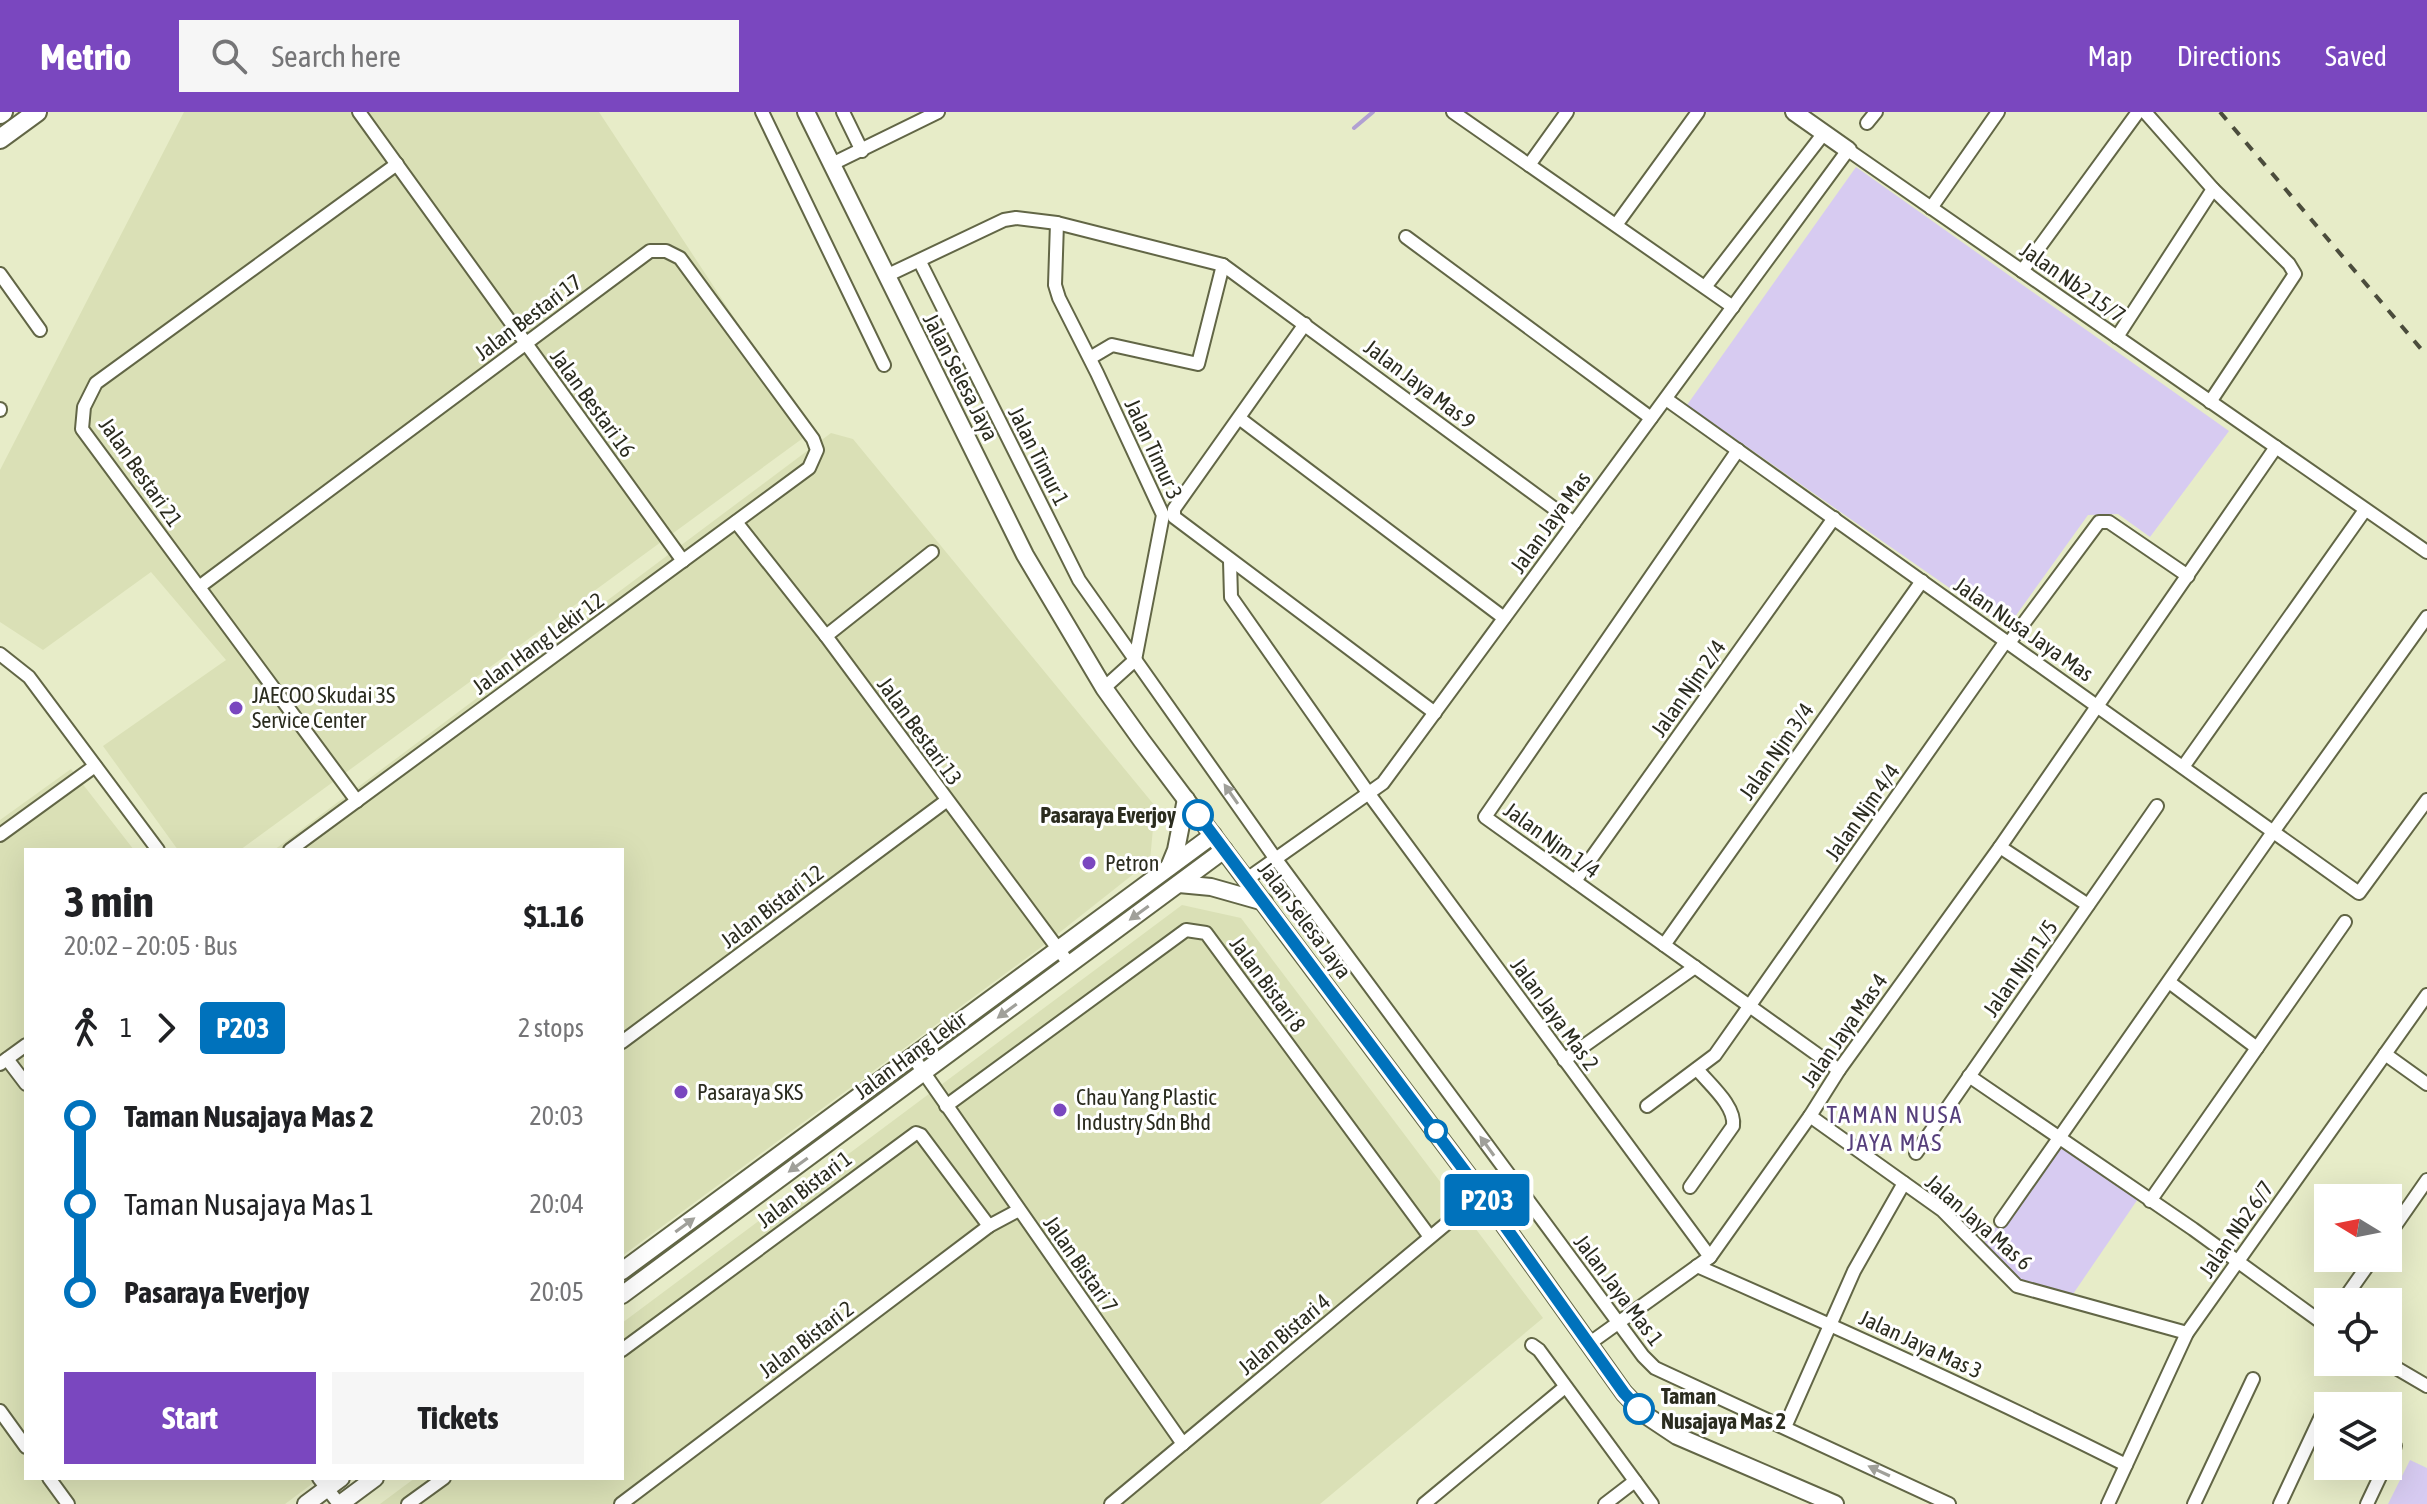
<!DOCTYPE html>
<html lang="en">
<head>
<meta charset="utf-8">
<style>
	:root { --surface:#fff; --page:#f6f6f6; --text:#202124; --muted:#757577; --accent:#7a47bf }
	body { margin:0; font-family:"Asap Condensed",sans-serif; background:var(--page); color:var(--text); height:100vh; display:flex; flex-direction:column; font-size:30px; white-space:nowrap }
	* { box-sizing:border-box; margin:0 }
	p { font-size:26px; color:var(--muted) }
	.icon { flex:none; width:44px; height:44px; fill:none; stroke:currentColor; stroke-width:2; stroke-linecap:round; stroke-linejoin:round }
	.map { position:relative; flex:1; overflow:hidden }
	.drawer { position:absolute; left:24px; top:736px; width:600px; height:632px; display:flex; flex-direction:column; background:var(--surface); border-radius:0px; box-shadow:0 8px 32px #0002 }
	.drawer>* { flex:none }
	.badge { padding:0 16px; border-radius:6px; font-size:28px; line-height:52px }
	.needle { width:52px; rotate:280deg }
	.controls { position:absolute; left:2314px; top:1072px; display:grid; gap:16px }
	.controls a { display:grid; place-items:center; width:88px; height:88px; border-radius:0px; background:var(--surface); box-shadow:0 8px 32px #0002; font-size:40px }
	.map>.badge { position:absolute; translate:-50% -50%; box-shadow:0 0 0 4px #fff }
	.legs { display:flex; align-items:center; gap:12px; height:88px; padding:0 40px; font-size:26px }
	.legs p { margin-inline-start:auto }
	.head { display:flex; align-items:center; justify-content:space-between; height:136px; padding:0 40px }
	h1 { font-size:44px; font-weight:700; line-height:60px }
	.button { display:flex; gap:16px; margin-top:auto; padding:16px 40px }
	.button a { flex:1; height:92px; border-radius:0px; background:var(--accent); color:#fff; font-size:32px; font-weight:700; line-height:92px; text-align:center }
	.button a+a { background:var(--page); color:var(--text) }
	ul { padding:0 40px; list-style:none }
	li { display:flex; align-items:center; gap:28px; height:88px; font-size:30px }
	li i { display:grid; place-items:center; width:12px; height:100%; margin:0 10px; background:currentColor }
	li i::after { content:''; width:20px; height:20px; margin:-10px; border:6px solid; border-radius:50%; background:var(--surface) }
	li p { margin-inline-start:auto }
	li:first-child i { background:linear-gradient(#0000 50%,currentColor 0) }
	li:last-child i { background:linear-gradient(currentColor 50%,#0000 0) }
	header { display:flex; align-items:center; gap:48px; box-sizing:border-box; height:112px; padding:0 40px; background:var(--accent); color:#fff }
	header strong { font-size:38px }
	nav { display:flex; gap:44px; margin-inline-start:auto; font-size:28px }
	.search { width:560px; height:72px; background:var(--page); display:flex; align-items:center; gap:20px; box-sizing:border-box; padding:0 28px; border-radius:0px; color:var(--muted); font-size:30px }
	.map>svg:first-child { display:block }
</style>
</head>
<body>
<header>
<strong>Metrio</strong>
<div class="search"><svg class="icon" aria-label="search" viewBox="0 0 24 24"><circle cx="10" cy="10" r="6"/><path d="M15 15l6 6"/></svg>Search here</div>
<nav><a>Map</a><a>Directions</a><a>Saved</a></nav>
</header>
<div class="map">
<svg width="2427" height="1392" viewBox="0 0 2427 1392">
	<rect width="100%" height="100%" fill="#e7ecc8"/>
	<g fill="#dae0b6">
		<path d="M 184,0 L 599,0 L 810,321 L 240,738 L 178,738 L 103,634 L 226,548 L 151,460 L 43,538 L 0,510 L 0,358 Z"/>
		<path d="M 831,321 L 853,327 L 1155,694 L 1150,749 L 1040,836 L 622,1144 L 622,738 L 274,738 Z"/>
		<path d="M 71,657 L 134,738 L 26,738 L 26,1366 L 320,1366 L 285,1392 L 0,1392 L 0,708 Z"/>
		<path d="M 1182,793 L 1241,806 L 1543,1206 L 1320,1392 L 380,1392 L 415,1366 L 622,1366 L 622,1211 Z"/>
	</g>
	<g fill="#d7cbf1">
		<path d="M 1856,55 L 2229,319 L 2150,425 L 2118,402 L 2088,403 L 2007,516 L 1687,293 Z"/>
		<path d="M 2062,1024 L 2142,1081 L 2071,1185 L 2016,1172 L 1981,1135 Z"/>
		<path d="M 2410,1348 L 2427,1356 L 2427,1392 L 2388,1392 Z"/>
	</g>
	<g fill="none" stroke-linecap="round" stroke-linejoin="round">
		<path stroke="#b1a0d2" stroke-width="4" d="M 1354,16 L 1373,0"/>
		<g stroke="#626646" stroke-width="16">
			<g id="minor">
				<path d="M 359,0 L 683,449"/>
				<path d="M 762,0 L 884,253"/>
				<path d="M 843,0 L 862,39"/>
				<path d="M 1453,0 L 1733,195"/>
				<path d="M 2145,0 L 2213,77 L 2289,152 L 2295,162 L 2210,290"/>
				<path d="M 1867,11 L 1876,0"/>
				<path d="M 832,52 L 938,0"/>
				<path d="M 1529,53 L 1567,0"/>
				<path d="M 1931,96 L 1998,0"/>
				<path d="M 1057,111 L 1055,173 L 1059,186 L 1097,261 L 1163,403 L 1135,548 L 1104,576"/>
				<path d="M 1616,113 L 1698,0"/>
				<path d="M 1406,125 L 1651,306"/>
				<path d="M 920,150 L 1079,468 L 1275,746 L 1643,1244 L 1655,1256 L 1949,1392"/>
				<path d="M 2022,159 L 2138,0"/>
				<path d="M 0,162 L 40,218"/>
				<path d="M 886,164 L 1004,108 L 1016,106 L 1057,111 L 1223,153 L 1574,411"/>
				<path d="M 1705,175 L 1824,21"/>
				<path d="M 1305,212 L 1174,397 L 1174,405 L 1435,601"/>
				<path d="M 2117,225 L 2213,77"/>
				<path d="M 1090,246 L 1112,233 L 1198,252 L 1223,153"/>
				<path d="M 1666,287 L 2359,781 L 2427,688"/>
				<path d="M 0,297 L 0,298"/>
				<path d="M 1239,306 L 1504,506"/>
				<path d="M 1738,338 L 1485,705 L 1839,958"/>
				<path d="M 736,410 L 826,524 L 1070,853"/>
				<path d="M 1230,449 L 1231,485 L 1369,682 L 1710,1145"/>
				<path d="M 199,475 L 650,139 L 666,139 L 680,146 L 813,327 L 817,338 L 809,356 L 290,738"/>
				<path d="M 826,524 L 932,440"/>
				<path d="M 2009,531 L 2099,410 L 2109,410 L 2188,464"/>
				<path d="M 0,542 L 29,565 L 158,738"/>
				<path d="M 2183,655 L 2365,398"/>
				<path d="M 357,689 L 82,317 L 84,295 L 96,271 L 397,52"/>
				<path d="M 0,723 L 95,654"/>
				<path d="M 2000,735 L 2088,793"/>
				<path d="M 1247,767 L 1383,671 L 1848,38 L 2427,440"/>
				<path d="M 1575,769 L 1834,406"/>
				<path d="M 1664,833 L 1922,469"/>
				<path d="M 2169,870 L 2257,936"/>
				<path d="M 622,930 L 946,689"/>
				<path d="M 2385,942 L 2427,972"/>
				<path d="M 913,945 L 1183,1332"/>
				<path d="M 7,947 L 26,972"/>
				<path d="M 1564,948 L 1695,855"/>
				<path d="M 0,952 L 26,933"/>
				<path d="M 1969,964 L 2193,1117 L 2328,1215"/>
				<path d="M 946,994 L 1186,818 L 1206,821 L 1430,1125"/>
				<path d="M 1647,994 L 1715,943 L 2006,529"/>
				<path d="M 1810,1004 L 1942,1098 L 2017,1174 L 2187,1221"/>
				<path d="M 1916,1041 L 2157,694"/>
				<path d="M 1690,1075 L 1733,1014 C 1736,994 1709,972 1697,957"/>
				<path d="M 2150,1089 L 2345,810"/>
				<path d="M 2001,1109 L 2273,720 L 2427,505"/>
				<path d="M 2388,1124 L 2427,1068"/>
				<path d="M 1697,1154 C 1841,1217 1985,1282 2126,1353"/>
				<path d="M 2342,1190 L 2373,1146"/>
				<path d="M 1590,1231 L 1710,1145 L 1810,1004 L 1839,958 L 2000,735 L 2276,335"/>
				<path d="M 1532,1233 L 1539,1238 L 1652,1392"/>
				<path d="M 622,1238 L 916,1021 L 921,1023 L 989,1114"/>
				<path d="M 2386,1250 L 2427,1274"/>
				<path d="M 0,1299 L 26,1335"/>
				<path d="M 1785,1315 L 1854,1159 L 1904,1071"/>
				<path d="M 2388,1349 L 2395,1334"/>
				<path d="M 49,1366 L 68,1392"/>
				<path d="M 319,1366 L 339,1392"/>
				<path d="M 408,1392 L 444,1366"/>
				<path d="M 621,1392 L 989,1114 L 1019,1098"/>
				<path d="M 1111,1392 L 1482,1082"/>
				<path d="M 1424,1392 L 1565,1275"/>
				<path d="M 1605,1392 L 1635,1369"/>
				<path d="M 2108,1392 L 2187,1221 L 2427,883"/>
				<path d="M 2194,1392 L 2253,1267"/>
				<path d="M 2280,1392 L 2324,1298"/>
				<path d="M 2367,1392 L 2385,1354"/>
			</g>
		</g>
		<g stroke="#626646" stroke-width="20">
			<g id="tertiary">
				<path d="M 806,0 L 1025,443 L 1104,576 L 1142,629 L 1482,1082 L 1624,1281 L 1644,1302 L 1677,1324 L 1835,1392"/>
				<path d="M 1794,0 L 1848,38"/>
				<path d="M 1169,755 L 1176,738 L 1186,687"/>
				<path d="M 1179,772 L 1211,775 L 1264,790"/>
				<path d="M 622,1159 L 1213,723"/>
				<path d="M 622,1183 L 1224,738"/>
				<path d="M 306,1392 L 341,1366"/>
				<path d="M 340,1392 L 375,1366"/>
			</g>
		</g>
		<g stroke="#626646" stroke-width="22">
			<g id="secondary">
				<path d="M 0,2 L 3,0"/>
				<path d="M 0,27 L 37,0"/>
			</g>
		</g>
		<use href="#minor" stroke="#fff" stroke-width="12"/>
		<use href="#tertiary" stroke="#fff" stroke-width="16"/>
		<use href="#secondary" stroke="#fff" stroke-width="18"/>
		<path stroke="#4b4c3c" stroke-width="4" stroke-dasharray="10 10" stroke-linecap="butt" d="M 2220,0 L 2427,244"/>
	</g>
	<defs><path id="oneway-solid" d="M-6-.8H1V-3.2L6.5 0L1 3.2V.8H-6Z" transform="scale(2)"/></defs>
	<g fill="#a0a09a">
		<use href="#oneway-solid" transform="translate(1231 682) rotate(-125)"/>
		<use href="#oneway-solid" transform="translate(1139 801) rotate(144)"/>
		<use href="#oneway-solid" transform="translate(1007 899) rotate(144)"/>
		<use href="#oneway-solid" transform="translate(1487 1034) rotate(-126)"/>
		<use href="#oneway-solid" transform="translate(798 1053) rotate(144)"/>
		<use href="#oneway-solid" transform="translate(685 1113) rotate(-36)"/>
		<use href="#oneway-solid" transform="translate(1879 1359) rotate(-155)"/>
	</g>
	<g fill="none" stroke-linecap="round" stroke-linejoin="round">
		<g stroke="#fff" stroke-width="18">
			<path id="line-1" d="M 1198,703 L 1482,1082 L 1624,1281 L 1639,1297"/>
		</g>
		<use href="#line-1" stroke="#0072bc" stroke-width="12"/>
	</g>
	<g fill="#7a47bf" stroke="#fff" stroke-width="3">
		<circle cx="236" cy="596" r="8"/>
		<circle cx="1089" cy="751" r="8"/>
		<circle cx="681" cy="980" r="8"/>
		<circle cx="1060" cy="998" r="8"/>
	</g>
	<g fill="#fff" stroke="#0072bc" stroke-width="4">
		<circle cx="1198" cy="703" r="14"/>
		<circle cx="1436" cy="1019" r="10"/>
		<circle cx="1639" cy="1297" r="14"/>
	</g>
	<g text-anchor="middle" stroke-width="6" stroke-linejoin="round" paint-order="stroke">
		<g font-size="22" fill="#2b2c1f" stroke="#fff">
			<text transform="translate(2073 170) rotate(35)" y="8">Jalan Nb2 15/7</text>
			<text transform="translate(528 205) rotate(-37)" y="8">Jalan Bestari 17</text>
			<text transform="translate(961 265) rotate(63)" y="8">Jalan Selesa Jaya</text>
			<text transform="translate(1420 272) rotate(37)" y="8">Jalan Jaya Mas 9</text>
			<text transform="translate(593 291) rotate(54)" y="8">Jalan Bestari 16</text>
			<text transform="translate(1154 337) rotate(65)" y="8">Jalan Timur 3</text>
			<text transform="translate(1039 344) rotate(63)" y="8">Jalan Timur 1</text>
			<text transform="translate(141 360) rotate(55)" y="8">Jalan Bestari 21</text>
			<text transform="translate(1550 410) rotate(-54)" y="8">Jalan Jaya Mas</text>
			<text transform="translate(2024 517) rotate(35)" y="8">Jalan Nusa Jaya Mas</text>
			<text transform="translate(538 531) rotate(-36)" y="8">Jalan Hang Lekir 12</text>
			<text transform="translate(1688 576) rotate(-55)" y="8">Jalan Njm 2/4</text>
			<text transform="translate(920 619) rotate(54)" y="8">Jalan Bestari 13</text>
			<text transform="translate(1776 639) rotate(-55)" y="8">Jalan Njm 3/4</text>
			<text transform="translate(1862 700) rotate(-55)" y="8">Jalan Njm 4/4</text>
			<text transform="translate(1552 728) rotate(36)" y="8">Jalan Njm 1/4</text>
			<text transform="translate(772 794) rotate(-37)" y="8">Jalan Bistari 12</text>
			<text transform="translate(1305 808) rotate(53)" y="8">Jalan Selesa Jaya</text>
			<text transform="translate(2020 856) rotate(-55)" y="8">Jalan Njm 1/5</text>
			<text transform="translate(1268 872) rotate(54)" y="8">Jalan Bistari 8</text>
			<text transform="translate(1555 902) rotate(54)" y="8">Jalan Jaya Mas 2</text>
			<text transform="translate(1844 918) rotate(-55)" y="8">Jalan Jaya Mas 4</text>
			<text transform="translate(910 943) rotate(-36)" y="8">Jalan Hang Lekir</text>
			<text transform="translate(804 1077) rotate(-37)" y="8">Jalan Bistari 1</text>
			<text transform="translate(1979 1110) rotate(41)" y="8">Jalan Jaya Mas 6</text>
			<text transform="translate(2236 1117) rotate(-55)" y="8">Jalan Nb2 6/7</text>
			<text transform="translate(1081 1152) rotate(55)" y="8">Jalan Bistari 7</text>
			<text transform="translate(1619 1178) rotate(53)" y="8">Jalan Jaya Mas 1</text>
			<text transform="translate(1284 1222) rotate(-40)" y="8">Jalan Bistari 4</text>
			<text transform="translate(806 1227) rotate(-37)" y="8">Jalan Bistari 2</text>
			<text transform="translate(1921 1232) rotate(25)" y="8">Jalan Jaya Mas 3</text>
		</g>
		<g font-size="22" fill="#2b2c1f" stroke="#fff" text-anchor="start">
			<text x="252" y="591">JAECOO Skudai 3S<tspan x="252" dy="25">Service Center</tspan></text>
			<text x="1105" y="759">Petron</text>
			<text x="697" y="988">Pasaraya SKS</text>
			<text x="1076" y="993">Chau Yang Plastic<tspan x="1076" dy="25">Industry Sdn Bhd</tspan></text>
		</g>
		<g font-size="22" font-weight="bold" fill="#2b2c1f" stroke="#fff" text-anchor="end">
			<text x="1176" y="711">Pasaraya Everjoy</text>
			<text x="1661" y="1292" text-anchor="start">Taman<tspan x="1661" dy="25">Nusajaya Mas 2</tspan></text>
		</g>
		<g font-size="24" letter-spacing="2" fill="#563f7b" stroke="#fff">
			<text x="1895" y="1011">TAMAN NUSA<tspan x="1895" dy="28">JAYA MAS</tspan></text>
		</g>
	</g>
</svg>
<div class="controls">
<a><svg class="needle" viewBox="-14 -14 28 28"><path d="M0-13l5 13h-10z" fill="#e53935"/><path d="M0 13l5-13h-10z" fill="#757577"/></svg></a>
<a><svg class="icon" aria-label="locate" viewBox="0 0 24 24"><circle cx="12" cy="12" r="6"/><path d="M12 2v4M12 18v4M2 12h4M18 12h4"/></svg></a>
<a><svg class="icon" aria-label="layers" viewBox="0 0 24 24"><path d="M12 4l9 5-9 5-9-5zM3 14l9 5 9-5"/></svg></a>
</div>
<b class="badge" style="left:1487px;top:1088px;background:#0072bc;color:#fff">P203</b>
<section class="drawer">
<div class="head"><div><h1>3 min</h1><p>20:02 – 20:05 · Bus</p></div><b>$1.16</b></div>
<div class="legs"><svg class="icon" aria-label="walk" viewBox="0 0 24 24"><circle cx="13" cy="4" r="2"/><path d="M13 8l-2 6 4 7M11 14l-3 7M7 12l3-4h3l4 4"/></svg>1<svg class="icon" aria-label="forward" viewBox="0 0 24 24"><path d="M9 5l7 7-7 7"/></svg><b class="badge" style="background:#0072bc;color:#fff">P203</b><p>2 stops</p></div>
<ul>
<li><i style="color:#0072bc"></i><b>Taman Nusajaya Mas 2</b><p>20:03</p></li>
<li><i style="color:#0072bc"></i><span>Taman Nusajaya Mas 1</span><p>20:04</p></li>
<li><i style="color:#0072bc"></i><b>Pasaraya Everjoy</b><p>20:05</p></li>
</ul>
<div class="button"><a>Start</a><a>Tickets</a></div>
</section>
</div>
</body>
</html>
